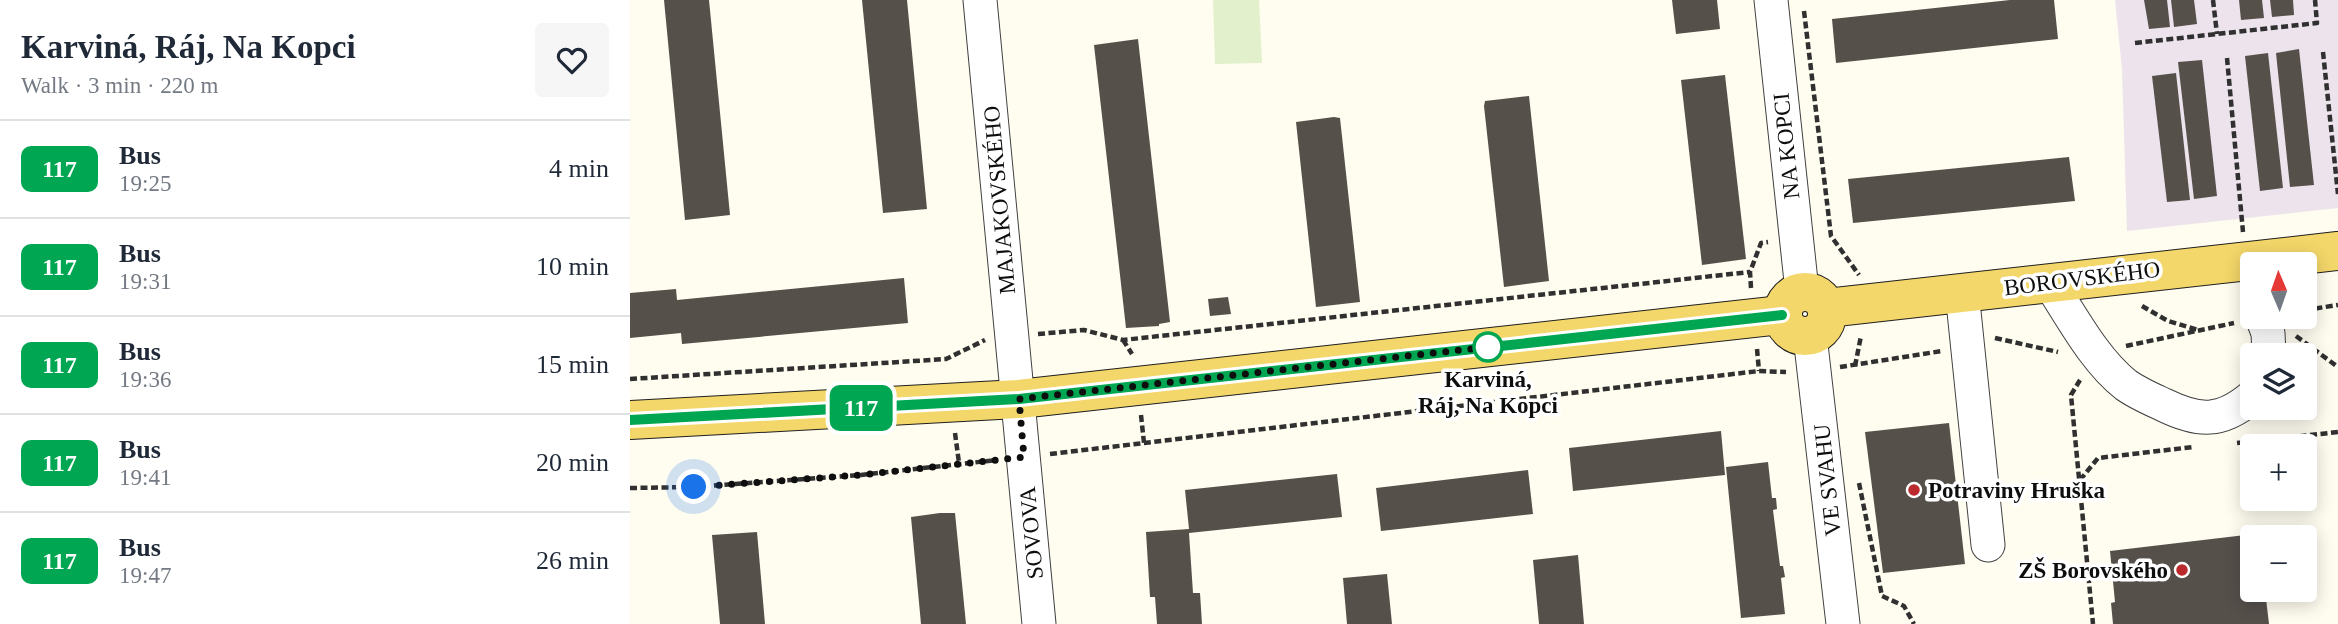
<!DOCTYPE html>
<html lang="en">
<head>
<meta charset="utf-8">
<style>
	:root { --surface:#fff; --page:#f6f6f7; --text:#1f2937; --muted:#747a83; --line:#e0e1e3 }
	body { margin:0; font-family:Georgia,serif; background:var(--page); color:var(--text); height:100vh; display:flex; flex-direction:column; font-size:26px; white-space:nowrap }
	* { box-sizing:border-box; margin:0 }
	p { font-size:23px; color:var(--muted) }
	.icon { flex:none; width:38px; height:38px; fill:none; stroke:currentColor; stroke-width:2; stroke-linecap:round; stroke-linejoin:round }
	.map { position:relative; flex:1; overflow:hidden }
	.details { display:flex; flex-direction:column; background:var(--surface); width:630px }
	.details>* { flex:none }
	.badge { padding:0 14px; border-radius:10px; font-size:24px; line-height:46px }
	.needle { width:46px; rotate:358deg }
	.buttons { position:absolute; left:1610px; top:252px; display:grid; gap:14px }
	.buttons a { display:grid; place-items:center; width:77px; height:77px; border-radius:7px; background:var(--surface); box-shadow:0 4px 18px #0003; font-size:35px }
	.you { position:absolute; width:35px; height:35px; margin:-18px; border:5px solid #fff; border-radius:50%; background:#1a73e8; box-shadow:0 0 0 10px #1a73e833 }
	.map>.badge { position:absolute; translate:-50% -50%; box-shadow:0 0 0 4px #fff }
	.round { display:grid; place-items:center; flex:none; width:74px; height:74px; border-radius:7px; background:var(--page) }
	.headline { display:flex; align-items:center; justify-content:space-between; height:119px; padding:0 21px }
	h1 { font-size:33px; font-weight:700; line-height:52px }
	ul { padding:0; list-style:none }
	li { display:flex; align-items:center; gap:21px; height:98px; padding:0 21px; border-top:2px solid var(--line) }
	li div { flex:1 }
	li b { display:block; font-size:26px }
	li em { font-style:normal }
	li .badge { min-width:77px; font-weight:700; text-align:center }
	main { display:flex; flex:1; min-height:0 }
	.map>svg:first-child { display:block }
</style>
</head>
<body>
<main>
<section class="details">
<div class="headline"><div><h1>Karviná, Ráj, Na Kopci</h1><p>Walk · 3 min · 220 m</p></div><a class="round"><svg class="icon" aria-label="heart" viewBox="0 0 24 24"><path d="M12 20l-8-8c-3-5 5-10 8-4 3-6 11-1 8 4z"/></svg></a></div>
<ul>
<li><span class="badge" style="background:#00a651;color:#fff">117</span><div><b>Bus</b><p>19:25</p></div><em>4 min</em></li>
<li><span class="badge" style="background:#00a651;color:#fff">117</span><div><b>Bus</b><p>19:31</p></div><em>10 min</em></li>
<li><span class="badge" style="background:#00a651;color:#fff">117</span><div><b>Bus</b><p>19:36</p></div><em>15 min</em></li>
<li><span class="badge" style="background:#00a651;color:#fff">117</span><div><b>Bus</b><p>19:41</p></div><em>20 min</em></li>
<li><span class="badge" style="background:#00a651;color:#fff">117</span><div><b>Bus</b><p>19:47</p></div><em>26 min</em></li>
</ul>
</section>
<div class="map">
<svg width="1708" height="624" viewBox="0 0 1708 624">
	<rect width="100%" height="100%" fill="#fffcf0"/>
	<path fill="#ece3ec" d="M 1485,0 L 1708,0 L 1708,208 L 1497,231 L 1492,69 Z"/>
	<path fill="#e2f0cb" d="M 583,0 L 629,0 L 632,63 L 585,64 Z"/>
	<g fill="#56504b">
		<path d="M 34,0 L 79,0 L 100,215 L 55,220 Z"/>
		<path d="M 232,0 L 277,0 L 297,209 L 253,213 Z"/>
		<path d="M 1042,0 L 1087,0 L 1090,29 L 1046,34 Z"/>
		<path d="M 1380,0 L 1424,0 L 1428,39 L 1206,63 L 1202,19 Z"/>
		<path d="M 1514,0 L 1537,0 L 1540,27 L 1519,29 Z"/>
		<path d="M 1541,0 L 1564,0 L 1567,24 L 1544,27 Z"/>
		<path d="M 1609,0 L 1632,0 L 1634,18 L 1611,20 Z"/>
		<path d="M 1640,0 L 1663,0 L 1664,15 L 1642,17 Z"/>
		<path d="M 508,39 L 540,322 L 529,324 L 529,326 L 496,328 L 464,45 Z"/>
		<path d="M 1669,49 L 1684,185 L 1660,187 L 1646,53 Z"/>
		<path d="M 1638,53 L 1653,188 L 1630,191 L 1615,56 Z"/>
		<path d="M 1572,60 L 1587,196 L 1564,199 L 1548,62 Z"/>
		<path d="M 1546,73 L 1560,200 L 1537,202 L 1522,76 Z"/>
		<path d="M 1095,75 L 1116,259 L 1072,265 L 1051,80 Z"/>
		<path d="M 899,96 L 919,281 L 874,287 L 854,106 L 855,101 Z"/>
		<path d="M 704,117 L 710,118 L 730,302 L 686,307 L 666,122 Z"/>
		<path d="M 1439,157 L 1445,201 L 1223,223 L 1218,179 Z"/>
		<path d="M 274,278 L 278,323 L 52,344 L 51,333 L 0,338 L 0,293 L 46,289 L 47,300 Z"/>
		<path d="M 598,297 L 601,314 L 580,316 L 578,299 Z"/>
		<path d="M 1319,423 L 1335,564 L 1253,573 L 1235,432 Z"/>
		<path d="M 1091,431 L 1095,475 L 943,491 L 939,448 Z"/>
		<path d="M 1138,462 L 1142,498 L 1146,498 L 1147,509 L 1143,510 L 1150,566 L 1153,566 L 1155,577 L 1151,578 L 1155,614 L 1111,618 L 1096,467 Z"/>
		<path d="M 898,470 L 903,514 L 751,531 L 746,488 Z"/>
		<path d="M 707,474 L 712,517 L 559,533 L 563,593 L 570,593 L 572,624 L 527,624 L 525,597 L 520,597 L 516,532 L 559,529 L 555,490 Z"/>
		<path d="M 310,513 L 325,513 L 336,624 L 291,624 L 281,517 Z"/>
		<path d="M 127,532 L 135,624 L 90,624 L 82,535 Z"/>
		<path d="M 1624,534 L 1622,590 L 1635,590 L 1639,624 L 1483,624 L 1481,603 L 1485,602 L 1480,551 Z"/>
		<path d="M 948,555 L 954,624 L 909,624 L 903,560 Z"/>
		<path d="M 757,574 L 762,624 L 717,624 L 713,578 Z"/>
	</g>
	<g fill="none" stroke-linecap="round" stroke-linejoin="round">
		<g stroke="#414141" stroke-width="35">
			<g id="minor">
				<path d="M 350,0 L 409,624"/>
				<path d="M 1141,0 L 1172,291"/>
				<path d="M 1419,282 C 1441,315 1464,360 1496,385 C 1507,393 1521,399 1534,405 C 1569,422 1591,423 1622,397"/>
				<path d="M 1332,292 L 1358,545"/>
				<path d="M 1632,317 L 1638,333 L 1639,355"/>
				<path d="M 1180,336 L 1213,624"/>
			</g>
		</g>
		<g stroke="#1f1f1f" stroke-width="40">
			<g id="major">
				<circle cx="1175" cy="314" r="22"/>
				<path d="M 1197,308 L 1708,251"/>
				<path d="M 0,420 L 389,399 L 1152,315"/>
			</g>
		</g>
		<g stroke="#303030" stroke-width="4.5" stroke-dasharray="7 3.5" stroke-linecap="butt">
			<path d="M 1583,0 L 1587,34"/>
			<path d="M 1174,11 L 1201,236 L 1229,275"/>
			<path d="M 1505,43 L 1687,23 L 1685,0"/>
			<path d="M 1693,52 L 1708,194"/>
			<path d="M 1597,58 L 1613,232"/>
			<path d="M 1121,288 L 1120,272 L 1131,243 L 1138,242"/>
			<path d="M 1512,306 L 1538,321 L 1568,330"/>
			<path d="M 1675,310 L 1708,305"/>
			<path d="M 408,334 L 454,330 L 493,340 L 1120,272"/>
			<path d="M 1666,336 L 1708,367"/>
			<path d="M 1365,338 L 1428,352"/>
			<path d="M 493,340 L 502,354"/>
			<path d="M 1496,346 L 1604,323"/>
			<path d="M 1127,349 L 1129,371"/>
			<path d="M 1225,366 L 1231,336"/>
			<path d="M 1210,367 L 1312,351"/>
			<path d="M 0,379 L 316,359 L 355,340"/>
			<path d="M 1450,380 L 1441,395 L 1463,624"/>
			<path d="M 511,415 L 514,443"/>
			<path d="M 325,433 L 329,463"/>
			<path d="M 1607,443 L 1708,432"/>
			<path d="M 420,454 L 1129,371 L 1156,372"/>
			<path d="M 1450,480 L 1468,458 L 1563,447"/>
			<path d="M 1229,483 L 1252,596 L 1274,606 L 1284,624"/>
			<path d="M 0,488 L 64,487 L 230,475 L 367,460"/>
		</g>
		<use href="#minor" stroke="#fff" stroke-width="33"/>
		<use href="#major" stroke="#f4d76a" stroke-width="38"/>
	</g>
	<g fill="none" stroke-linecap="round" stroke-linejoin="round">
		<g stroke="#fff" stroke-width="16">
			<path id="line" d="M 0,420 L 389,399 L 1152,315"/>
		</g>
		<use href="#line" stroke="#00a651" stroke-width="10"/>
		<path stroke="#0e0e0e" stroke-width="7" stroke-dasharray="0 12.6" d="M 64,487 L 230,475 L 394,457 L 389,399 L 858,347"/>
	</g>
	<circle fill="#fff" stroke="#00a651" stroke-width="3.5" cx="858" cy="347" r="14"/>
	<g fill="#ba2a2c" stroke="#fff" stroke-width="2.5">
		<circle cx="1284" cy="490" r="7"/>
		<circle cx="1552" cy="570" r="7"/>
	</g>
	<g text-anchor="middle" stroke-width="7" stroke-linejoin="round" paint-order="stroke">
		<g font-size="23" fill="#0e0e0e" stroke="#fff">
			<text transform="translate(1156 146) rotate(-96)" y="8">NA KOPCI</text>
			<text transform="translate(369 200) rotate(-95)" y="8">MAJAKOVSKÉHO</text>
			<text transform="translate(1452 278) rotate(-7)" y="8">BOROVSKÉHO</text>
			<text transform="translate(1197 480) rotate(-96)" y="8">VE SVAHU</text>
			<text transform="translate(401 533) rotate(-95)" y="8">SOVOVA</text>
		</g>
		<g font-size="23" font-weight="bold" fill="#0e0e0e" stroke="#fff">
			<text x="858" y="387">Karviná,<tspan x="858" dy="26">Ráj, Na Kopci</tspan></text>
		</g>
		<g font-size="23" font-weight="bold" fill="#0e0e0e" stroke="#fff" text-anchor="start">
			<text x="1298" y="498">Potraviny Hruška</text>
			<text x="1538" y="578" text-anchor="end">ZŠ Borovského</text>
		</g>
	</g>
</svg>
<div class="buttons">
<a><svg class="needle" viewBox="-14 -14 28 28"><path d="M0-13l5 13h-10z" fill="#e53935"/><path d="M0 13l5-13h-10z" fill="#747a83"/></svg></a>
<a><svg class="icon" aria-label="layers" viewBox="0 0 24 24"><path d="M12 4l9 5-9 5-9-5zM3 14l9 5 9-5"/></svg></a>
<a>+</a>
<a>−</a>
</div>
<div class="you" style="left:64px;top:487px"></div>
<b class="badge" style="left:231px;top:408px;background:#00a651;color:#fff">117</b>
</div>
</main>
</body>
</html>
